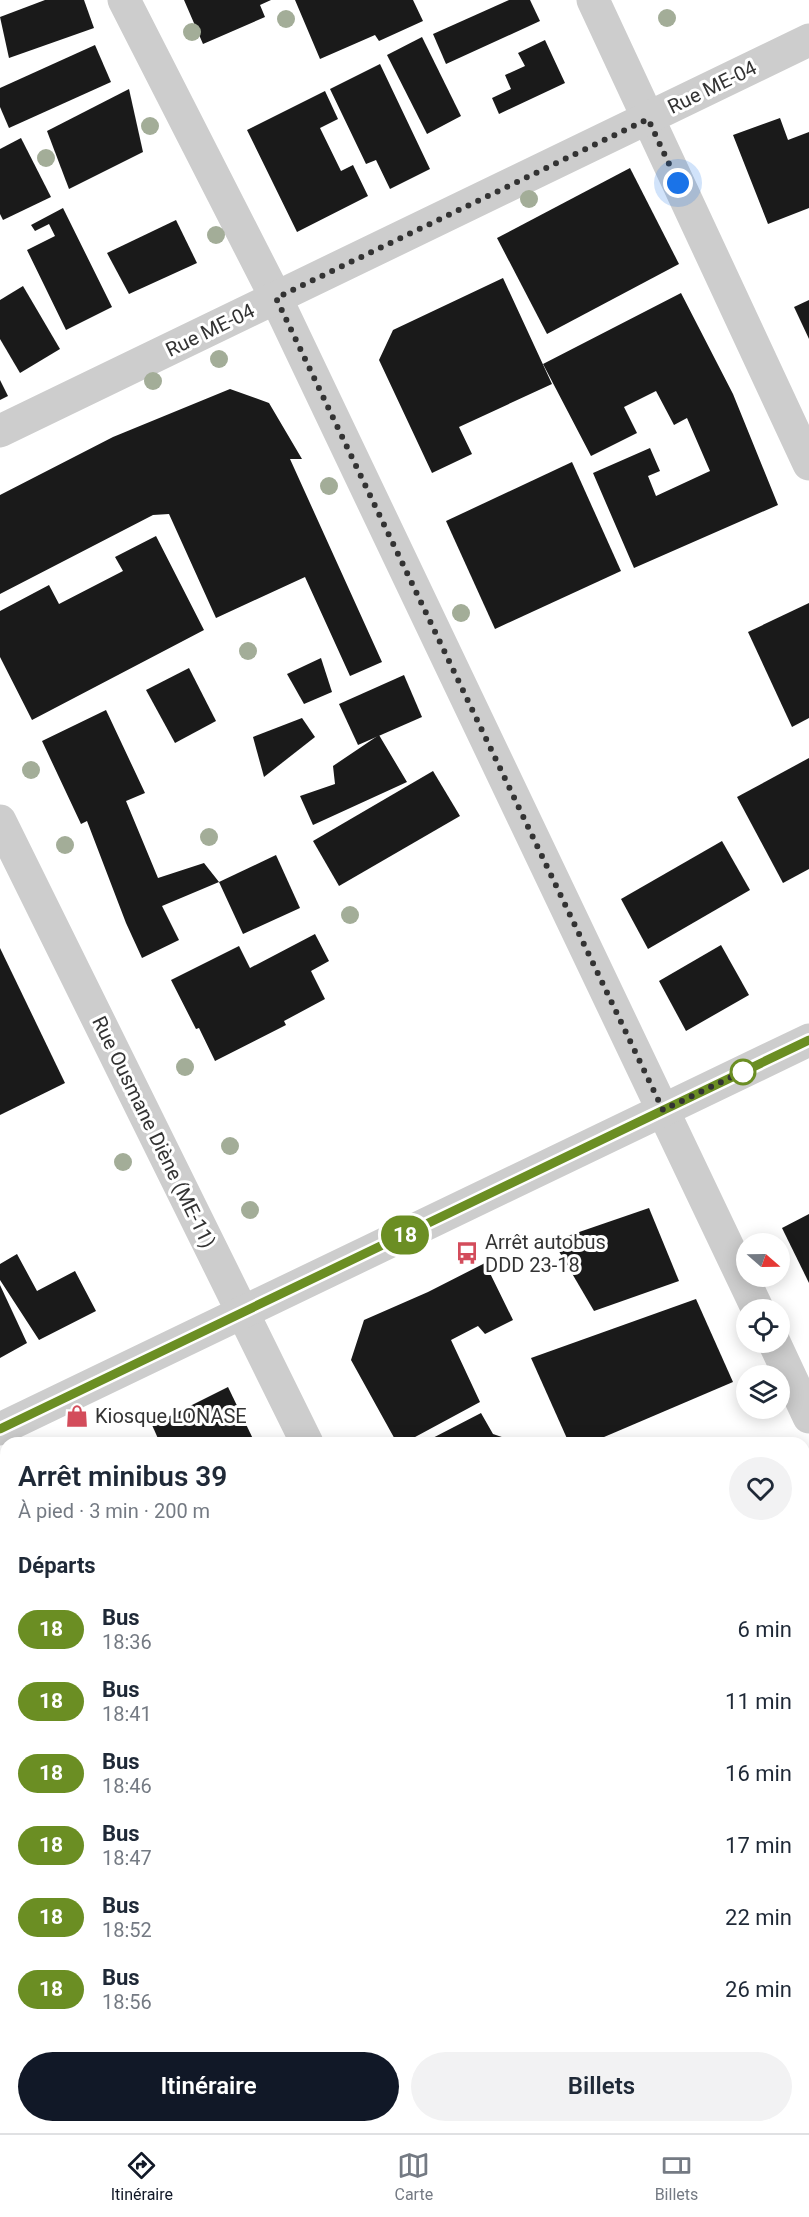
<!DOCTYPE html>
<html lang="fr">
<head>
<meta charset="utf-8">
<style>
	:root { --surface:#fff; --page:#f2f2f3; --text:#1f2937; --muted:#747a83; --line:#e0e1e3; --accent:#111827 }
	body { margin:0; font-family:Roboto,sans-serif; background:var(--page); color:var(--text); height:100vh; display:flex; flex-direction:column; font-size:22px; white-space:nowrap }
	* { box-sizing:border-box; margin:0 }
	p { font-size:20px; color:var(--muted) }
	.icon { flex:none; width:33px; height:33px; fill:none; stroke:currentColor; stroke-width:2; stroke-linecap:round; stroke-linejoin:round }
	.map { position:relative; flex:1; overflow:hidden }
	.panel { position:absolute; left:0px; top:1437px; width:810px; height:696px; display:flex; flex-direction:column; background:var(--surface); border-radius:18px 18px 0 0; box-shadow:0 3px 15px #0003 }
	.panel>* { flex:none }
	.badge { padding:0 12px; border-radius:20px; font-size:21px; line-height:39px }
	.needle { width:39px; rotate:110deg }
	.controls { position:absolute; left:736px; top:1233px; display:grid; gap:12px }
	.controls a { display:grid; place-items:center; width:54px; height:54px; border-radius:50%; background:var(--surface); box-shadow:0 3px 15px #0003; font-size:30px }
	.you { position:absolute; width:30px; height:30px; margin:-15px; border:4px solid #fff; border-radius:50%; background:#1a73e8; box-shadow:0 0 0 9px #1a73e833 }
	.map>.badge { position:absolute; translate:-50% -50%; box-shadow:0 0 0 3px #fff }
	h2 { padding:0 18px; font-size:22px; line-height:54px }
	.round { display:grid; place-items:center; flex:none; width:63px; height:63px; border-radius:32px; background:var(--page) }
	.head { display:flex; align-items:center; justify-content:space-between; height:102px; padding:0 18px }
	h1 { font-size:28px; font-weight:600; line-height:45px }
	.cta { display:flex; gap:12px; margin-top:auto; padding:12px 18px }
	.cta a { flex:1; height:69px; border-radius:36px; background:var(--accent); color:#fff; font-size:24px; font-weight:600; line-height:69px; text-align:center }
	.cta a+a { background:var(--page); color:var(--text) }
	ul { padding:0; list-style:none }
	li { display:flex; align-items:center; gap:18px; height:72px; padding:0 18px }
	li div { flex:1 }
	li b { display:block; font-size:22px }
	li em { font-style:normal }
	li .badge { min-width:66px; font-weight:700; text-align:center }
	.dock { display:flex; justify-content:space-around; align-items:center; height:84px; border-top:2px solid var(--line); background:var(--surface); font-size:16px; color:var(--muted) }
	.dock a { display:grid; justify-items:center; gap:3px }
	.dock .on { color:var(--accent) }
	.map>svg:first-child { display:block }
</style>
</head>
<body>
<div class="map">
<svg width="809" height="2133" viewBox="0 0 809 2133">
	<rect width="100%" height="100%" fill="#fff"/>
	<g fill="#1a1a1a">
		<path d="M 45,0 L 84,0 L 94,28 L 9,58 L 0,17 Z"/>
		<path d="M 184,0 L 271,0 L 260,5 L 265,17 L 203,44 Z"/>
		<path d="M 295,0 L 413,0 L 423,21 L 379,41 L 375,35 L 320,59 Z"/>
		<path d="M 509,0 L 530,0 L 540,21 L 446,64 L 433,34 Z"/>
		<path d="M 422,37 L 461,116 L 427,134 L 387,55 Z"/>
		<path d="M 545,40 L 565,83 L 499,114 L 492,98 L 511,89 L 505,75 L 525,66 L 518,53 Z"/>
		<path d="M 95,45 L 111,82 L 9,128 L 0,107 L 0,88 Z"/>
		<path d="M 380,64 L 430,169 L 390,189 L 376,160 L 366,164 L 330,89 Z"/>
		<path d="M 129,89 L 143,152 L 69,189 L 47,131 Z"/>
		<path d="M 325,91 L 338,119 L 320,128 L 341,171 L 353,165 L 368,196 L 297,232 L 247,130 Z"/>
		<path d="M 780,118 L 788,140 L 809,132 L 809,208 L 768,224 L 733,135 Z"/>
		<path d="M 21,138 L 51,197 L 3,220 L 0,214 L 0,149 Z"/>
		<path d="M 630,168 L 679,264 L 547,334 L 497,238 Z"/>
		<path d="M 63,208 L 112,307 L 66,330 L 27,250 L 55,236 L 49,224 L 35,231 L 31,225 Z"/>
		<path d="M 176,220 L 197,263 L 129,294 L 107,253 Z"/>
		<path d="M 503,278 L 552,384 L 459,427 L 472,454 L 432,473 L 379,360 L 393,330 Z"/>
		<path d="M 23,286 L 60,349 L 20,373 L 0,339 L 0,300 Z"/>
		<path d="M 681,293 L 733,394 L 778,505 L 634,568 L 593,473 L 650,448 L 660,471 L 648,476 L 656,496 L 710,471 L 687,418 L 674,425 L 656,391 L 624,407 L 637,433 L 591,456 L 543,364 Z"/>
		<path d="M 809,300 L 809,339 L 794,307 Z"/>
		<path d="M 0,380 L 8,396 L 0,400 Z"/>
		<path d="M 230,389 L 269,403 L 302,459 L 290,459 L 382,662 L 350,676 L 305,577 L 216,618 L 169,514 L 153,515 L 0,594 L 0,495 L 113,437 Z"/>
		<path d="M 572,462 L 621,571 L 495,629 L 446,521 Z"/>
		<path d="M 156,536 L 204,630 L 32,720 L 0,657 L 0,611 L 49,585 L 59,604 L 123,571 L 115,557 Z"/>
		<path d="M 809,603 L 809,718 L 792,727 L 748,632 Z"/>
		<path d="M 321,658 L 332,692 L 304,704 L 287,674 Z"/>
		<path d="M 189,668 L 216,721 L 175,743 L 146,690 Z"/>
		<path d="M 404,675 L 422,717 L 358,745 L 339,704 Z"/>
		<path d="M 106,710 L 145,793 L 126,801 L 158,878 L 204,863 L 219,882 L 162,906 L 179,940 L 142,958 L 126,923 L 87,821 L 81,824 L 42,741 Z"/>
		<path d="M 302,718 L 315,737 L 264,777 L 253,737 Z"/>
		<path d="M 379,735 L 407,782 L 313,825 L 300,796 L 335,784 L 333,766 Z"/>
		<path d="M 809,758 L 809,869 L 783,883 L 737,797 Z"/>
		<path d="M 433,771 L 460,816 L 339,886 L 313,841 Z"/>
		<path d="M 722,841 L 750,890 L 648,949 L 621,899 Z"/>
		<path d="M 276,855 L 300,908 L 243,934 L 219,882 Z"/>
		<path d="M 315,934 L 329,961 L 311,971 L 325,999 L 284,1021 L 286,1025 L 215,1061 L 199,1028 L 196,1029 L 171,980 L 239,946 L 250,968 Z"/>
		<path d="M 721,945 L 749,995 L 686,1031 L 659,981 Z"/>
		<path d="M 0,948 L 65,1083 L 0,1115 Z"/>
		<path d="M 649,1208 L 679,1281 L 594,1311 L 553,1241 Z"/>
		<path d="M 809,1214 L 809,1283 L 782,1228 Z"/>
		<path d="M 17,1254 L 37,1291 L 75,1271 L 96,1311 L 39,1340 L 0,1280 L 0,1264 Z"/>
		<path d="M 485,1263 L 513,1320 L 485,1334 L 478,1326 L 451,1340 L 480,1402 L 404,1443 L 397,1443 L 351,1360 L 364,1320 L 428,1292 Z"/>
		<path d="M 0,1285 L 27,1343 L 0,1358 Z"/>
		<path d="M 696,1299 L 733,1382 L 590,1443 L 569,1443 L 531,1358 Z"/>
		<path d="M 228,1387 L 255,1443 L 160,1443 L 152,1425 Z"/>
		<path d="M 481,1413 L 493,1434 L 520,1443 L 423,1443 Z"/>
		<path d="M 6,1637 L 6,1672 L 0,1659 L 0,1640 Z"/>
		<path d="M 809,1752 L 809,1848 L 804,1838 L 804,1755 Z"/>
		<path d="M 0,1885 L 6,1896 L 6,1962 L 0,1966 Z"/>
		<path d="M 804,1918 L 809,1928 L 809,1994 L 804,1996 Z"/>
		<path d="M 6,2008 L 6,2127 L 127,2127 L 129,2133 L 0,2133 L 0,2011 Z"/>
		<path d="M 249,2127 L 398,2127 L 388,2133 L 237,2133 Z"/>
		<path d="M 447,2127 L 514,2127 L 499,2133 L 451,2133 Z"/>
		<path d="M 752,2127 L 806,2127 L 808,2133 L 755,2133 Z"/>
	</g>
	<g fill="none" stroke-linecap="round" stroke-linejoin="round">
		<g stroke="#cdcdcd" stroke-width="33">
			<path d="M 124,0 L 276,298 L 758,1310"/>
			<path d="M 593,0 L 809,464"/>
			<path d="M 0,431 L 809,40"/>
			<path d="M 0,821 L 307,1443"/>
			<path d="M 774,1342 L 809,1417"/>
			<path d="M 0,1429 L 809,1040"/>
			<path d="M 0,1774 L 6,1786"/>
			<path d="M 804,2041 L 809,2038"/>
			<path d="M 175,2127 L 178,2133"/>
			<path d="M 612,2133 L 624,2127"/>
		</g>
	</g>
	<g fill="#a3ad98">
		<circle cx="667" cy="18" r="9"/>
		<circle cx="286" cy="19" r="9"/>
		<circle cx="192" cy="32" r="9"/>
		<circle cx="150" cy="126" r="9"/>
		<circle cx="46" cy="158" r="9"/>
		<circle cx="529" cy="199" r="9"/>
		<circle cx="216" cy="235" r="9"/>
		<circle cx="219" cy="359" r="9"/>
		<circle cx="153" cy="381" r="9"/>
		<circle cx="329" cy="486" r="9"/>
		<circle cx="461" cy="613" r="9"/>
		<circle cx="248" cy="651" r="9"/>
		<circle cx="31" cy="770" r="9"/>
		<circle cx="209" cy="837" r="9"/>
		<circle cx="65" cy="845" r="9"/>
		<circle cx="350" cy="915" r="9"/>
		<circle cx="185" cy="1067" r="9"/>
		<circle cx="230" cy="1146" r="9"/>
		<circle cx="123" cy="1162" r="9"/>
		<circle cx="250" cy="1210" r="9"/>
	</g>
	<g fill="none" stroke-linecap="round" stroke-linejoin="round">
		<g stroke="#fff" stroke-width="14">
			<path id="line" d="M 0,1429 L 809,1040"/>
		</g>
		<use href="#line" stroke="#6b8e23" stroke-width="9"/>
		<path stroke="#333" stroke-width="6" stroke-dasharray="0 10.8" d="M 678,183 L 648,119 L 276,298 L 663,1110 L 746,1070 L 743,1072"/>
	</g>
	<defs>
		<g id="bus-bare" transform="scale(1.8)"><path d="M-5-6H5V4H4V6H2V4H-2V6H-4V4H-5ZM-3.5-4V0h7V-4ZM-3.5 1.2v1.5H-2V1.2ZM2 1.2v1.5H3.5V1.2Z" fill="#d34c5b" stroke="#fff" stroke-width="2.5" paint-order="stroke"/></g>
		<g id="shop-bare" transform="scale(1.8)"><path d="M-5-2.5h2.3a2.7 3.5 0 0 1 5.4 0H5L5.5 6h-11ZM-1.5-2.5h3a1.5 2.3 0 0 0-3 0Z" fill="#d34c5b" stroke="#fff" stroke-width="2.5" paint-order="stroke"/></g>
	</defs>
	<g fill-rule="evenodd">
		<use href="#bus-bare" x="467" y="1253"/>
		<use href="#shop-bare" x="77" y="1416"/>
	</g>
	<circle fill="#fff" stroke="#6b8e23" stroke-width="3" cx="743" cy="1072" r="12"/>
	<g text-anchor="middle" stroke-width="6" stroke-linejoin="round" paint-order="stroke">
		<g font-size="20" fill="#333" stroke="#fff">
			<text transform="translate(712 87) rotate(-26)" y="7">Rue ME-04</text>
			<text transform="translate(210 330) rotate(-26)" y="7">Rue ME-04</text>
			<text transform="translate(154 1132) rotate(64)" y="7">Rue Ousmane Diène (ME-11)</text>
		</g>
		<g font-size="20" fill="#333" stroke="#fff" text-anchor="start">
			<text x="485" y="1249">Arrêt autobus<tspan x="485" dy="23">DDD 23-18</tspan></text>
			<text x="95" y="1423">Kiosque LONASE</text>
		</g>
	</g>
</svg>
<div class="controls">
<a><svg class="needle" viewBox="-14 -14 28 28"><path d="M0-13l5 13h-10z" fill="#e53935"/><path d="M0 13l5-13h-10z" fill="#747a83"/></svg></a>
<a><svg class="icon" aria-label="locate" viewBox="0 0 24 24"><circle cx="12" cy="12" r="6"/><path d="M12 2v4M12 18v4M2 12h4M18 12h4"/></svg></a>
<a><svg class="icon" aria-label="layers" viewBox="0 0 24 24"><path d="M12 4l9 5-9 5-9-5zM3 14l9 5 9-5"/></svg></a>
</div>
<div class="you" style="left:678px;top:183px"></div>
<b class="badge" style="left:405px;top:1235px;background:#6b8e23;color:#fff">18</b>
<section class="panel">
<div class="head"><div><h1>Arrêt minibus 39</h1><p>À pied · 3 min · 200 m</p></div><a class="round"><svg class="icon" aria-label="heart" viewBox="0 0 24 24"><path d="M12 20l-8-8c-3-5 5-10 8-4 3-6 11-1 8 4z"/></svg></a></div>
<h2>Départs</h2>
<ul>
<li><span class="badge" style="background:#6b8e23;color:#fff">18</span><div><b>Bus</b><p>18:36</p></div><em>6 min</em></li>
<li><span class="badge" style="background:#6b8e23;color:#fff">18</span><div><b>Bus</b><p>18:41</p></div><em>11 min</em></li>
<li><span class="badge" style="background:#6b8e23;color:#fff">18</span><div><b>Bus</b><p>18:46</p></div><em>16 min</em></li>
<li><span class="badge" style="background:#6b8e23;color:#fff">18</span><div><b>Bus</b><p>18:47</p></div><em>17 min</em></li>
<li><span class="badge" style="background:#6b8e23;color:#fff">18</span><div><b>Bus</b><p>18:52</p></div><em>22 min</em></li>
<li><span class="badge" style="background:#6b8e23;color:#fff">18</span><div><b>Bus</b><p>18:56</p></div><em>26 min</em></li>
</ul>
<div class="cta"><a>Itinéraire</a><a>Billets</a></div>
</section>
</div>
<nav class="dock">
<a class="on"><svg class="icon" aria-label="directions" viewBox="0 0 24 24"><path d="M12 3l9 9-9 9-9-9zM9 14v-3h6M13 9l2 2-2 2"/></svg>Itinéraire</a>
<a><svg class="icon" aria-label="map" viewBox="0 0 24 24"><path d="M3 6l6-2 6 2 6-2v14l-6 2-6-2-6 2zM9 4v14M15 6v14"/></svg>Carte</a>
<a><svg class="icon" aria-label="tickets" viewBox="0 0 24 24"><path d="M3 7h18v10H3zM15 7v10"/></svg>Billets</a>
</nav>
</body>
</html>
